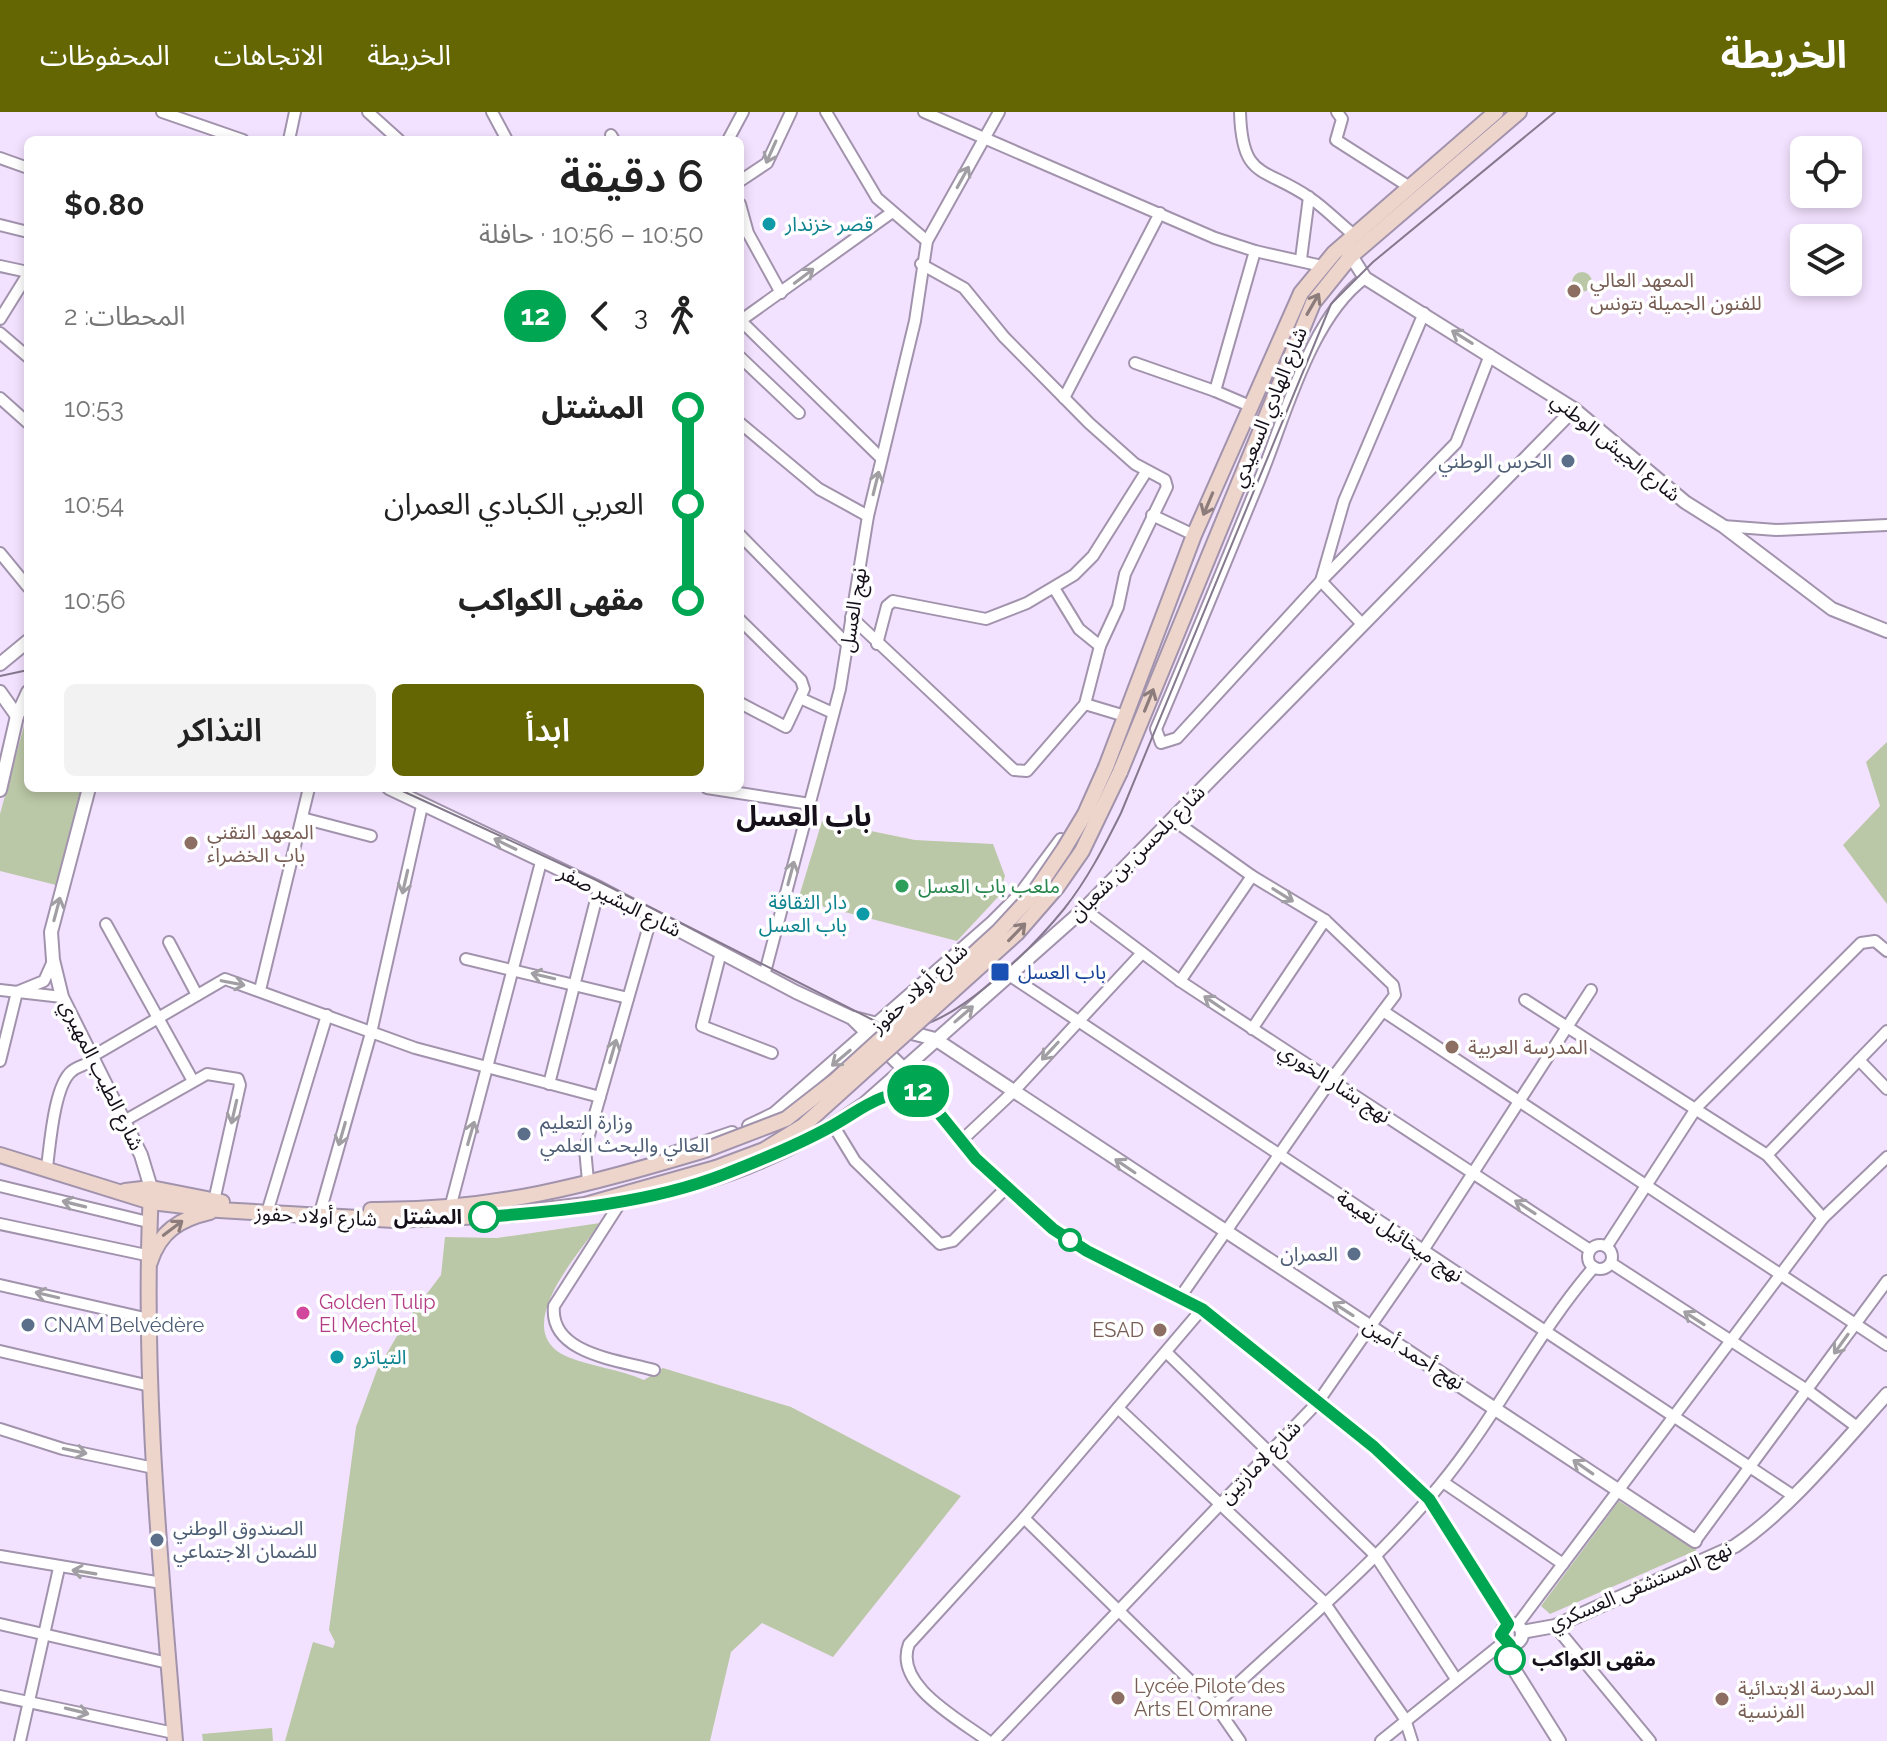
<!DOCTYPE html>
<html lang="ar">
<head>
<meta charset="utf-8">
<style>
	:root { --surface:#fff; --page:#f2f2f2; --text:#222; --muted:#767676; --accent:#636602 }
	body { margin:0; font-family:Raleway,"Noto Sans Arabic",sans-serif; background:var(--page); color:var(--text); direction:rtl; height:100vh; display:flex; flex-direction:column; font-size:30px; white-space:nowrap }
	* { box-sizing:border-box; margin:0 }
	p { font-size:26px; color:var(--muted) }
	.icon { flex:none; width:44px; height:44px; fill:none; stroke:currentColor; stroke-width:2; stroke-linecap:round; stroke-linejoin:round }
	.map { position:relative; flex:1; overflow:hidden; direction:ltr }
	.drawer { position:absolute; left:24px; top:24px; width:720px; height:656px; display:flex; flex-direction:column; background:var(--surface); border-radius:12px; box-shadow:0 4px 12px #0003; direction:rtl }
	.drawer>* { flex:none }
	.badge { padding:0 16px; border-radius:26px; font-size:28px; line-height:52px }
	.tools { position:absolute; left:1790px; top:24px; display:grid; gap:16px }
	.tools a { display:grid; place-items:center; width:72px; height:72px; border-radius:12px; background:var(--surface); box-shadow:0 4px 12px #0003; font-size:40px }
	.map>.badge { position:absolute; translate:-50% -50%; box-shadow:0 0 0 4px #fff }
	.legs { display:flex; align-items:center; gap:12px; height:88px; padding:0 40px; font-size:26px }
	.legs p { margin-inline-start:auto }
	.head { display:flex; align-items:center; justify-content:space-between; height:136px; padding:0 40px }
	h1 { font-size:44px; font-weight:600; line-height:60px }
	.action { display:flex; gap:16px; margin-top:auto; padding:16px 40px }
	.action a { flex:1; height:92px; border-radius:12px; background:var(--accent); color:#fff; font-size:32px; font-weight:600; line-height:92px; text-align:center }
	.action a+a { background:var(--page); color:var(--text) }
	ul { padding:0 40px; list-style:none }
	li { display:flex; align-items:center; gap:28px; height:96px; font-size:30px }
	li i { display:grid; place-items:center; width:12px; height:100%; margin:0 10px; background:currentColor }
	li i::after { content:''; width:20px; height:20px; margin:-10px; border:6px solid; border-radius:50%; background:var(--surface) }
	li p { margin-inline-start:auto }
	li:first-child i { background:linear-gradient(#0000 50%,currentColor 0) }
	li:last-child i { background:linear-gradient(currentColor 50%,#0000 0) }
	header { display:flex; align-items:center; gap:48px; box-sizing:border-box; height:112px; padding:0 40px; background:var(--accent); color:#fff }
	header strong { font-size:38px }
	nav { display:flex; gap:44px; margin-inline-start:auto; font-size:28px }
	.map>svg:first-child { display:block }
</style>
</head>
<body>
<header>
<strong>الخريطة</strong>
<nav><a>الخريطة</a><a>الاتجاهات</a><a>المحفوظات</a></nav>
</header>
<div class="map">
<svg width="1887" height="1629" viewBox="0 0 1887 1629">
	<rect width="100%" height="100%" fill="#f3e2ff"/>
	<g fill="#bbc8a7">
		<circle cx="1582" cy="170" r="10"/>
		<path d="M 28,599 L 28,676 L 82,676 L 56,773 L 0,759 L 0,702 Z"/>
		<path d="M 1887,630 L 1887,792 L 1843,733 L 1880,694 L 1866,650 Z"/>
		<path d="M 822,709 L 915,728 L 993,732 L 1005,764 L 999,784 L 957,829 L 798,788 Z"/>
		<path d="M 600,1111 C 579,1142 507,1219 568,1245 C 593,1255 619,1257 644,1268 L 663,1256 L 791,1295 L 961,1384 L 833,1545 L 762,1511 L 731,1540 L 710,1629 L 285,1629 L 313,1530 L 333,1536 L 335,1530 L 329,1518 L 356,1315 L 377,1258 L 404,1212 L 441,1163 L 445,1125 L 497,1126 Z"/>
		<path d="M 1619,1389 L 1697,1438 L 1550,1502 L 1541,1494 Z"/>
		<path d="M 272,1616 L 273,1629 L 203,1629 L 202,1622 Z"/>
	</g>
	<g fill="none" stroke-linecap="round" stroke-linejoin="round">
		<g stroke="#a293ad" stroke-width="14">
			<g id="minor">
				<path d="M 162,0 L 243,28"/>
				<path d="M 368,0 L 399,28"/>
				<path d="M 492,0 L 507,28"/>
				<path d="M 826,0 L 877,86 L 927,129"/>
				<path d="M 924,0 L 1215,126 L 1255,139 L 1322,154"/>
				<path d="M 1240,0 C 1242,69 1264,54 1310,86 C 1325,96 1339,111 1354,123"/>
				<path d="M 1337,0 L 1342,7 L 1336,28 L 1408,74"/>
				<path d="M 611,23 L 614,28"/>
				<path d="M 289,28 L 295,0"/>
				<path d="M 728,28 L 743,0"/>
				<path d="M 0,46 L 28,56"/>
				<path d="M 740,69 L 767,51 L 791,0"/>
				<path d="M 740,92 L 748,121 L 781,181"/>
				<path d="M 0,113 L 28,120"/>
				<path d="M 1301,147 L 1309,85"/>
				<path d="M 0,154 L 28,160"/>
				<path d="M 1365,166 C 1310,206 1285,306 1259,369 C 1225,452 1191,535 1156,617 L 1161,631 L 1177,626 L 1321,469 L 1456,331 L 1490,243"/>
				<path d="M 0,207 L 28,162"/>
				<path d="M 740,208 L 881,346"/>
				<path d="M 740,209 L 891,101"/>
				<path d="M 0,221 L 28,245"/>
				<path d="M 740,245 L 799,301"/>
				<path d="M 1135,251 L 1215,279"/>
				<path d="M 0,286 L 28,311"/>
				<path d="M 1064,286 L 1160,101"/>
				<path d="M 1250,294 L 1215,279 L 1255,139"/>
				<path d="M 740,311 L 819,377 L 868,404"/>
				<path d="M 1152,403 L 1194,423"/>
				<path d="M 1723,414 L 1776,418 L 1887,413"/>
				<path d="M 740,423 L 847,532"/>
				<path d="M 0,441 L 28,475"/>
				<path d="M 1054,476 L 1079,517 L 1100,534"/>
				<path d="M 851,505 L 1014,658 L 1027,659 L 1085,592 L 1100,534 L 1118,495 L 1125,462 L 1167,375 L 1165,368 L 1135,352 L 1089,311 L 1004,225 L 964,176 L 921,152"/>
				<path d="M 1363,513 L 1321,469 L 1344,389 L 1424,201"/>
				<path d="M 877,532 L 887,494 L 893,489 L 986,507 L 1027,491 L 1074,463 L 1093,444 L 1146,360"/>
				<path d="M 800,586 L 833,601"/>
				<path d="M 740,591 L 786,615 L 804,577 L 801,568 L 740,508"/>
				<path d="M 1085,592 L 1125,604"/>
				<path d="M 707,676 L 810,692"/>
				<path d="M 302,706 L 371,724"/>
				<path d="M 1172,707 L 1252,764 L 1325,808 L 1393,873 L 1395,883 L 1331,968 L 1181,1184"/>
				<path d="M 1084,797 L 1180,869 L 1590,1138"/>
				<path d="M 106,812 L 193,969"/>
				<path d="M 169,830 L 197,883"/>
				<path d="M 721,840 L 702,914 L 772,941"/>
				<path d="M 466,847 L 628,886"/>
				<path d="M 1009,863 L 1792,1383"/>
				<path d="M 764,864 L 840,577 L 868,404 L 915,209 L 927,129 L 999,0"/>
				<path d="M 1180,869 L 1252,764"/>
				<path d="M 0,878 L 62,885"/>
				<path d="M 260,878 L 309,676"/>
				<path d="M 1525,888 L 1767,1043 L 1823,1106"/>
				<path d="M 1383,899 L 1887,1233"/>
				<path d="M 1252,917 L 1325,808"/>
				<path d="M 93,944 L 225,867 L 415,936 L 600,985"/>
				<path d="M 1859,948 L 1887,977"/>
				<path d="M 0,949 L 17,880 L 44,869 L 53,849"/>
				<path d="M 549,972 L 599,776"/>
				<path d="M 124,1009 L 207,962 L 238,967 L 240,973 L 214,1089"/>
				<path d="M 833,1013 L 855,1049 L 940,1132 L 953,1129 L 1006,1076"/>
				<path d="M 961,1029 L 1013,980 L 1142,841"/>
				<path d="M 1767,1043 L 1887,919"/>
				<path d="M 47,1055 C 50,1033 54,973 72,959 C 78,954 87,952 95,949"/>
				<path d="M 588,1069 L 585,1037 L 652,803"/>
				<path d="M 0,1074 L 148,1110"/>
				<path d="M 622,1088 L 554,1194 C 549,1242 619,1248 654,1258"/>
				<path d="M 269,1094 L 327,903"/>
				<path d="M 450,1096 L 541,750"/>
				<path d="M 321,1097 L 371,921 L 422,694"/>
				<path d="M 0,1112 L 146,1143"/>
				<circle cx="1600" cy="1145" r="12"/>
				<path d="M 1607,1134 L 1697,995 L 1861,831 L 1875,829 L 1887,839"/>
				<path d="M 1611,1151 L 1807,1278 L 1857,1315"/>
				<path d="M 0,1173 L 149,1207"/>
				<path d="M 0,1239 L 150,1274"/>
				<path d="M 1166,1240 L 1375,1443 L 1456,1567"/>
				<path d="M 1118,1296 L 1324,1490 L 1405,1607 L 1412,1629"/>
				<path d="M 0,1317 L 63,1337 L 154,1356"/>
				<path d="M 1443,1370 L 1563,1452"/>
				<path d="M 1024,1406 L 1215,1593 L 1240,1629"/>
				<path d="M 1695,1429 L 1887,1169"/>
				<path d="M 0,1444 L 162,1471"/>
				<path d="M 0,1512 L 168,1551"/>
				<path d="M 1517,1513 L 1823,1106 L 1887,1045"/>
				<path d="M 1555,1514 L 1650,1629"/>
				<path d="M 0,1584 L 174,1621"/>
				<path d="M 1215,1593 C 1289,1523 1376,1452 1440,1373 C 1497,1304 1536,1222 1594,1155"/>
				<path d="M 20,1629 L 59,1456"/>
				<path d="M 988,1629 C 959,1607 893,1573 909,1532 L 1024,1406 L 1202,1197"/>
				<path d="M 994,1629 L 1318,1290 L 1422,1140 L 1591,878"/>
				<path d="M 1381,1629 L 1504,1530"/>
			</g>
		</g>
		<g stroke="#a293ad" stroke-width="16">
			<g id="tertiary">
				<path d="M 1348,139 L 1365,166 L 1574,297 L 1685,390 L 1723,414 L 1832,497 L 1887,519"/>
				<path d="M 0,552 L 28,529"/>
				<path d="M 0,580 L 17,604"/>
				<path d="M 89,676 L 51,820 L 53,848 L 62,885 L 141,1043 L 151,1076"/>
				<path d="M 389,676 L 599,776 L 796,880 L 850,905 L 935,927 L 1695,1429"/>
				<path d="M 0,678 L 17,604 L 28,580"/>
				<path d="M 853,907 L 904,957 L 976,1047 L 1053,1117 L 1087,1139 L 1202,1197 L 1374,1335 L 1429,1387 L 1508,1512"/>
				<path d="M 871,989 L 897,981 L 921,979"/>
				<path d="M 749,1014 L 774,1002 L 993,810 L 1020,783 L 1061,728"/>
				<path d="M 670,1042 L 732,1021"/>
				<path d="M 620,1088 C 706,1078 794,1042 864,992 L 1084,797 L 1574,297"/>
				<circle cx="1512" cy="1522" r="10"/>
				<path d="M 1522,1520 L 1555,1514 L 1735,1434 C 1790,1397 1842,1332 1887,1282"/>
				<path d="M 1510,1533 L 1512,1554 L 1559,1629"/>
			</g>
		</g>
		<g stroke="#a293ad" stroke-width="18">
			<g id="secondary">
				<path d="M 1106,655 L 1194,423 L 1301,181 L 1334,141 L 1496,0"/>
				<path d="M 1120,660 L 1313,191 L 1350,145 L 1519,0"/>
				<path d="M 0,1043 L 151,1090 L 219,1098 L 394,1108 L 507,1103 L 585,1093 L 716,1056"/>
				<path d="M 125,1079 L 151,1076 L 222,1090"/>
				<path d="M 151,1080 C 142,1263 160,1447 175,1629"/>
				<path d="M 371,1098 C 495,1099 587,1073 705,1038"/>
				<path d="M 150,1150 C 160,1119 180,1107 210,1100"/>
			</g>
		</g>
		<use href="#minor" stroke="#fff" stroke-width="10"/>
		<use href="#tertiary" stroke="#fff" stroke-width="12"/>
		<use href="#secondary" stroke="#eed5cc" stroke-width="14"/>
		<g stroke="#85798d" stroke-width="2">
			<path d="M 0,564 L 28,558"/>
			<path d="M 396,676 L 596,768 L 879,911 C 886,913 895,916 903,916 C 952,918 1034,834 1064,797 C 1087,768 1104,735 1121,701 L 1331,192 L 1373,150 L 1555,0"/>
		</g>
		<g stroke="#a293ad" stroke-width="18" stroke-linecap="butt">
			<g id="secondary-bridge">
				<path d="M 705,1038 L 786,1007 L 836,968 L 998,820 L 1034,781 L 1064,737 L 1085,702 L 1106,655"/>
				<path d="M 716,1056 L 764,1038 L 803,1014 L 1017,821 L 1057,775 L 1082,739 L 1120,660"/>
			</g>
		</g>
		<use href="#secondary-bridge" stroke="#eed5cc" stroke-width="14"/>
	</g>
	<defs><path id="oneway-shaft" d="M-6 0H5M1.5-3L5.5 0L1.5 3" fill="none" stroke-width="1.6" stroke-linecap="round" stroke-linejoin="round" transform="scale(2)"/></defs>
	<g stroke="#a19fa3">
		<use href="#oneway-shaft" transform="translate(771 40) rotate(114)"/>
		<use href="#oneway-shaft" transform="translate(963 65) rotate(-61)"/>
		<use href="#oneway-shaft" transform="translate(804 164) rotate(-37)"/>
		<use href="#oneway-shaft" transform="translate(1462 225) rotate(-148)"/>
		<use href="#oneway-shaft" transform="translate(876 371) rotate(-76)"/>
		<use href="#oneway-shaft" transform="translate(505 732) rotate(-154)"/>
		<use href="#oneway-shaft" transform="translate(791 761) rotate(-75)"/>
		<use href="#oneway-shaft" transform="translate(405 770) rotate(103)"/>
		<use href="#oneway-shaft" transform="translate(1283 783) rotate(32)"/>
		<use href="#oneway-shaft" transform="translate(57 797) rotate(-75)"/>
		<use href="#oneway-shaft" transform="translate(543 864) rotate(-167)"/>
		<use href="#oneway-shaft" transform="translate(233 871) rotate(11)"/>
		<use href="#oneway-shaft" transform="translate(1214 891) rotate(-146)"/>
		<use href="#oneway-shaft" transform="translate(964 902) rotate(-41)"/>
		<use href="#oneway-shaft" transform="translate(613 939) rotate(-74)"/>
		<use href="#oneway-shaft" transform="translate(1050 939) rotate(133)"/>
		<use href="#oneway-shaft" transform="translate(841 946) rotate(140)"/>
		<use href="#oneway-shaft" transform="translate(234 1000) rotate(103)"/>
		<use href="#oneway-shaft" transform="translate(471 1021) rotate(-74)"/>
		<use href="#oneway-shaft" transform="translate(342 1022) rotate(106)"/>
		<use href="#oneway-shaft" transform="translate(1125 1054) rotate(-146)"/>
		<use href="#oneway-shaft" transform="translate(74 1092) rotate(-166)"/>
		<use href="#oneway-shaft" transform="translate(1525 1095) rotate(-147)"/>
		<use href="#oneway-shaft" transform="translate(47 1183) rotate(-167)"/>
		<use href="#oneway-shaft" transform="translate(1343 1197) rotate(-147)"/>
		<use href="#oneway-shaft" transform="translate(1694 1206) rotate(-147)"/>
		<use href="#oneway-shaft" transform="translate(1841 1232) rotate(126)"/>
		<use href="#oneway-shaft" transform="translate(75 1339) rotate(12)"/>
		<use href="#oneway-shaft" transform="translate(1583 1355) rotate(-145)"/>
		<use href="#oneway-shaft" transform="translate(84 1460) rotate(-171)"/>
		<use href="#oneway-shaft" transform="translate(77 1599) rotate(14)"/>
	</g>
	<g stroke="#8c7c7b">
		<use href="#oneway-shaft" transform="translate(1313 192) rotate(-60)"/>
		<use href="#oneway-shaft" transform="translate(1208 392) rotate(113)"/>
		<use href="#oneway-shaft" transform="translate(1149 588) rotate(-68)"/>
		<use href="#oneway-shaft" transform="translate(1017 820) rotate(-46)"/>
		<use href="#oneway-shaft" transform="translate(173 1116) rotate(-37)"/>
	</g>
	<g fill="none" stroke-linecap="round" stroke-linejoin="round">
		<g stroke="#fff" stroke-width="18">
			<path id="line-1" d="M 484,1105 C 563,1099 651,1091 725,1062 C 761,1048 798,1033 832,1014 C 867,994 877,981 921,979 L 976,1047 L 1053,1117 L 1087,1139 L 1202,1197 L 1374,1335 L 1429,1387 L 1508,1512 L 1501,1523 L 1510,1533 L 1510,1547"/>
		</g>
		<use href="#line-1" stroke="#00a651" stroke-width="12"/>
	</g>
	<g fill="#0f9aa8" stroke="#fff" stroke-width="3">
		<circle cx="769" cy="112" r="8"/>
		<circle cx="863" cy="802" r="8"/>
		<circle cx="337" cy="1245" r="8"/>
	</g>
	<g fill="#8d6e63" stroke="#fff" stroke-width="3">
		<circle cx="1574" cy="179" r="8"/>
		<circle cx="191" cy="731" r="8"/>
		<circle cx="1452" cy="935" r="8"/>
		<circle cx="1160" cy="1218" r="8"/>
		<circle cx="1118" cy="1586" r="8"/>
		<circle cx="1722" cy="1587" r="8"/>
	</g>
	<g fill="#5c6f8a" stroke="#fff" stroke-width="3">
		<circle cx="1568" cy="349" r="8"/>
		<circle cx="524" cy="1022" r="8"/>
		<circle cx="1354" cy="1142" r="8"/>
		<circle cx="28" cy="1213" r="8"/>
		<circle cx="157" cy="1428" r="8"/>
	</g>
	<circle fill="#2e9e5b" stroke="#fff" stroke-width="3" cx="902" cy="774" r="8"/>
	<rect fill="#1a4fb4" stroke="#fff" stroke-width="3" x="990" y="850" width="20" height="20" rx="4"/>
	<g fill="#fff" stroke="#00a651" stroke-width="4">
		<circle cx="484" cy="1105" r="14"/>
		<circle cx="1070" cy="1128" r="10"/>
		<circle cx="1510" cy="1547" r="14"/>
	</g>
	<circle fill="#d1479c" stroke="#fff" stroke-width="3" cx="303" cy="1201" r="8"/>
	<g text-anchor="middle" stroke-width="7" stroke-linejoin="round" paint-order="stroke">
		<g font-size="20" fill="#0d838f" stroke="#fff" text-anchor="start">
			<text x="785" y="119">قصر خزندار</text>
			<text x="847" y="797" text-anchor="end">دار الثقافة<tspan x="847" dy="23">باب العسل</tspan></text>
			<text x="353" y="1252">التياترو</text>
		</g>
		<g font-size="20" fill="#785e54" stroke="#fff" text-anchor="start">
			<text x="1590" y="175">المعهد العالي<tspan x="1590" dy="23">للفنون الجميلة بتونس</tspan></text>
			<text x="207" y="727">المعهد التقني<tspan x="207" dy="23">باب الخضراء</tspan></text>
			<text x="1468" y="942">المدرسة العربية</text>
			<text x="1144" y="1225" text-anchor="end">ESAD</text>
			<text x="1134" y="1581">Lycée Pilote des<tspan x="1134" dy="23">Arts El Omrane</tspan></text>
			<text x="1738" y="1583">المدرسة الابتدائية<tspan x="1738" dy="23">الفرنسية</tspan></text>
		</g>
		<g font-size="20" fill="#150f19" stroke="#fff">
			<text transform="translate(1269 295) rotate(-68)" y="7">شارع الهادي السعيدي</text>
			<text transform="translate(1616 335) rotate(39)" y="7">شارع الجيش الوطني</text>
			<text transform="translate(853 498) rotate(-81)" y="7">نهج العسل</text>
			<text transform="translate(1137 741) rotate(-45)" y="7">شارع بلحسن بن شعبان</text>
			<text transform="translate(620 789) rotate(27)" y="7">شارع البشير صفر</text>
			<text transform="translate(919 876) rotate(-42)" y="7">شارع أولاد حفوز</text>
			<text transform="translate(102 963) rotate(64)" y="7">شارع الطيب المهيري</text>
			<text transform="translate(1335 971) rotate(33)" y="7">نهج بشار الخوري</text>
			<text transform="translate(316 1104) rotate(3)" y="7">شارع أولاد حفوز</text>
			<text transform="translate(1400 1124) rotate(34)" y="7">نهج ميخائيل نعيمة</text>
			<text transform="translate(1414 1242) rotate(32)" y="7">نهج أحمد أمين</text>
			<text transform="translate(1260 1350) rotate(-46)" y="7">شارع لامارتين</text>
			<text transform="translate(1640 1474) rotate(-23)" y="7">نهج المستشفى العسكري</text>
		</g>
		<g font-size="20" fill="#4e5e75" stroke="#fff" text-anchor="start">
			<text x="1552" y="356" text-anchor="end">الحرس الوطني</text>
			<text x="540" y="1017">وزارة التعليم<tspan x="540" dy="23">العالي والبحث العلمي</tspan></text>
			<text x="1338" y="1149" text-anchor="end">العمران</text>
			<text x="44" y="1220">CNAM Belvédère</text>
			<text x="173" y="1423">الصندوق الوطني<tspan x="173" dy="23">للضمان الاجتماعي</tspan></text>
		</g>
		<g font-size="20" fill="#27864d" stroke="#fff" text-anchor="start">
			<text x="918" y="781">ملعب باب العسل</text>
		</g>
		<g font-size="20" fill="#164399" stroke="#fff" text-anchor="start">
			<text x="1018" y="867">باب العسل</text>
		</g>
		<g font-size="20" font-weight="bold" fill="#150f19" stroke="#fff" text-anchor="end">
			<text x="462" y="1112">المشتل</text>
			<text x="1532" y="1554" text-anchor="start">مقهى الكواكب</text>
		</g>
		<g font-size="20" fill="#b23c85" stroke="#fff" text-anchor="start">
			<text x="319" y="1197">Golden Tulip<tspan x="319" dy="23">El Mechtel</tspan></text>
		</g>
		<g font-size="28" font-weight="bold" fill="#150f19" stroke="#fff">
			<text x="804" y="714">باب العسل</text>
		</g>
	</g>
</svg>
<div class="tools">
<a><svg class="icon" aria-label="locate" viewBox="0 0 24 24"><circle cx="12" cy="12" r="6"/><path d="M12 2v4M12 18v4M2 12h4M18 12h4"/></svg></a>
<a><svg class="icon" aria-label="layers" viewBox="0 0 24 24"><path d="M12 4l9 5-9 5-9-5zM3 14l9 5 9-5"/></svg></a>
</div>
<b class="badge" style="left:918px;top:979px;background:#00a651;color:#fff">12</b>
<section class="drawer">
<div class="head"><div><h1>6 دقيقة</h1><p>10:50 – 10:56 · حافلة</p></div><b>$0.80</b></div>
<div class="legs"><svg class="icon" aria-label="walk" viewBox="0 0 24 24"><circle cx="13" cy="4" r="2"/><path d="M13 8l-2 6 4 7M11 14l-3 7M7 12l3-4h3l4 4"/></svg>3<svg class="icon" aria-label="back" viewBox="0 0 24 24"><path d="M15 5l-7 7 7 7"/></svg><b class="badge" style="background:#00a651;color:#fff">12</b><p>المحطات: 2</p></div>
<ul>
<li><i style="color:#00a651"></i><b>المشتل</b><p>10:53</p></li>
<li><i style="color:#00a651"></i><span>العربي الكبادي العمران</span><p>10:54</p></li>
<li><i style="color:#00a651"></i><b>مقهى الكواكب</b><p>10:56</p></li>
</ul>
<div class="action"><a>ابدأ</a><a>التذاكر</a></div>
</section>
</div>
</body>
</html>
